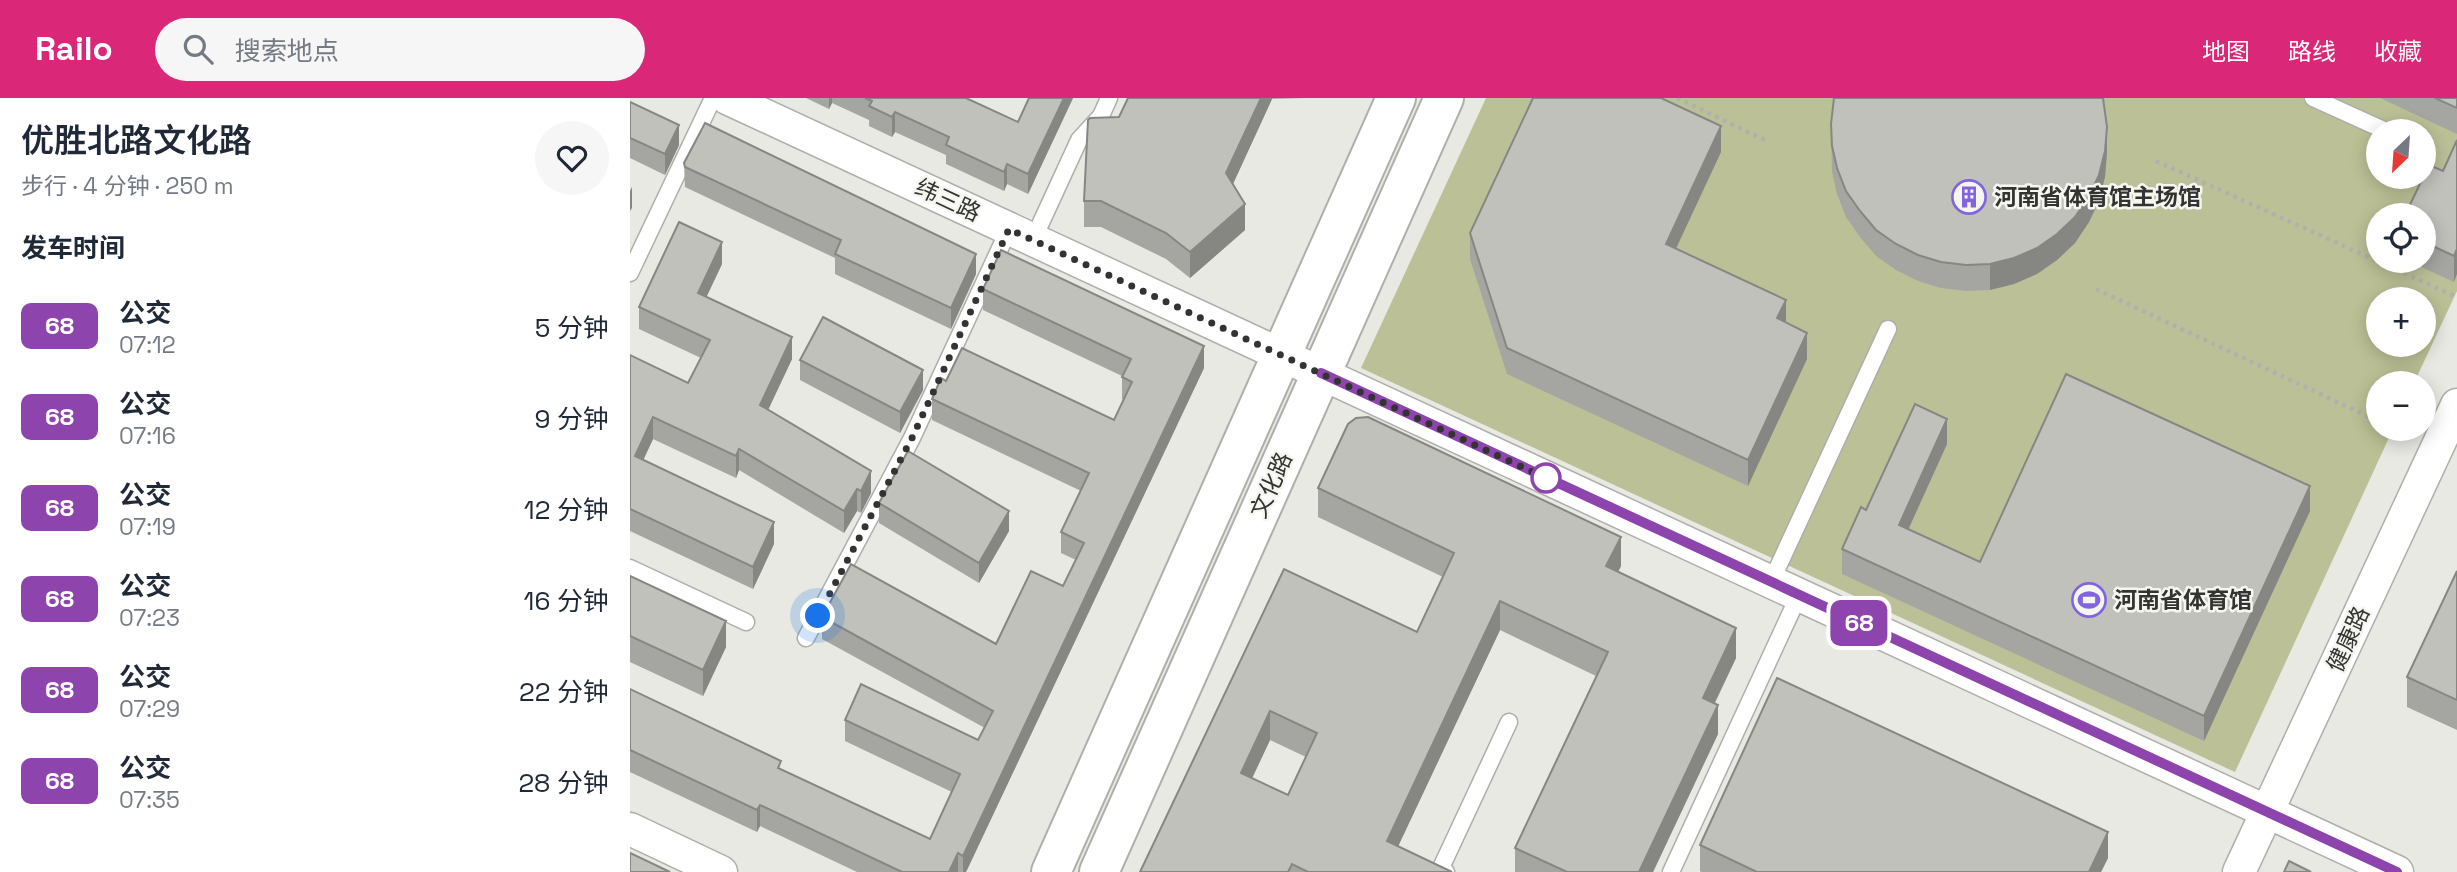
<!DOCTYPE html>
<html lang="zh">
<head>
<meta charset="utf-8">
<style>
	:root { --surface:#fff; --page:#f6f6f7; --text:#1f2937; --muted:#747a83; --accent:#db2777 }
	body { margin:0; font-family:"Space Grotesk","Noto Sans SC",sans-serif; background:var(--page); color:var(--text); height:100vh; display:flex; flex-direction:column; font-size:26px; white-space:nowrap }
	* { box-sizing:border-box; margin:0 }
	p { font-size:23px; color:var(--muted) }
	.icon { flex:none; width:38px; height:38px; fill:none; stroke:currentColor; stroke-width:2; stroke-linecap:round; stroke-linejoin:round }
	.map { position:relative; flex:1; overflow:hidden }
	.panel { display:flex; flex-direction:column; background:var(--surface); width:630px }
	.panel>* { flex:none }
	.badge { padding:0 14px; border-radius:10px; font-size:24px; line-height:46px }
	.needle { width:46px; rotate:205deg }
	.buttons { position:absolute; left:1736px; top:21px; display:grid; gap:14px }
	.buttons a { display:grid; place-items:center; width:70px; height:70px; border-radius:50%; background:var(--surface); box-shadow:0 4px 18px #0003; font-size:35px }
	.you { position:absolute; width:35px; height:35px; margin:-18px; border:5px solid #fff; border-radius:50%; background:#1a73e8; box-shadow:0 0 0 10px #1a73e833 }
	.map>.badge { position:absolute; translate:-50% -50%; box-shadow:0 0 0 4px #fff }
	h2 { padding:0 21px; font-size:26px; line-height:63px }
	.round { display:grid; place-items:center; flex:none; width:74px; height:74px; border-radius:37px; background:var(--page) }
	.summary { display:flex; align-items:center; justify-content:space-between; height:119px; padding:0 21px }
	h1 { font-size:33px; font-weight:600; line-height:52px }
	ul { padding:0; list-style:none }
	li { display:flex; align-items:center; gap:21px; height:91px; padding:0 21px }
	li div { flex:1 }
	li b { display:block; font-size:26px }
	li em { font-style:normal }
	li .badge { min-width:77px; font-weight:700; text-align:center }
	header { display:flex; align-items:center; gap:42px; box-sizing:border-box; height:98px; padding:0 35px; background:var(--accent); color:#fff }
	header strong { font-size:33px }
	nav { display:flex; gap:38px; margin-inline-start:auto; font-size:24px }
	.search { width:490px; height:63px; background:var(--page); display:flex; align-items:center; gap:18px; box-sizing:border-box; padding:0 24px; border-radius:38px; color:var(--muted); font-size:26px }
	main { display:flex; flex:1; min-height:0 }
	.map>svg:first-child { display:block }
</style>
</head>
<body>
<header>
<strong>Railo</strong>
<div class="search"><svg class="icon" aria-label="search" viewBox="0 0 24 24"><circle cx="10" cy="10" r="6"/><path d="M15 15l6 6"/></svg>搜索地点</div>
<nav><a>地图</a><a>路线</a><a>收藏</a></nav>
</header>
<main>
<section class="panel">
<div class="summary"><div><h1>优胜北路文化路</h1><p>步行 · 4 分钟 · 250 m</p></div><a class="round"><svg class="icon" aria-label="heart" viewBox="0 0 24 24"><path d="M12 20l-8-8c-3-5 5-10 8-4 3-6 11-1 8 4z"/></svg></a></div>
<h2>发车时间</h2>
<ul>
<li><span class="badge" style="background:#8e44ad;color:#fff">68</span><div><b>公交</b><p>07:12</p></div><em>5 分钟</em></li>
<li><span class="badge" style="background:#8e44ad;color:#fff">68</span><div><b>公交</b><p>07:16</p></div><em>9 分钟</em></li>
<li><span class="badge" style="background:#8e44ad;color:#fff">68</span><div><b>公交</b><p>07:19</p></div><em>12 分钟</em></li>
<li><span class="badge" style="background:#8e44ad;color:#fff">68</span><div><b>公交</b><p>07:23</p></div><em>16 分钟</em></li>
<li><span class="badge" style="background:#8e44ad;color:#fff">68</span><div><b>公交</b><p>07:29</p></div><em>22 分钟</em></li>
<li><span class="badge" style="background:#8e44ad;color:#fff">68</span><div><b>公交</b><p>07:35</p></div><em>28 分钟</em></li>
</ul>
</section>
<div class="map">
<svg width="1827" height="774" viewBox="0 0 1827 774">
	<rect width="100%" height="100%" fill="#e8e9e3"/>
	<path fill="#bcc096" fill-rule="evenodd" d="M 856,0 L 1827,0 L 1827,193 L 1784,285 L 1748,285 L 1748,331 L 1763,331 L 1605,674 L 731,270 ZM 1748,33 L 1794,33 L 1794,79 L 1748,79 ZM 1748,117 L 1794,117 L 1794,163 L 1748,163 ZM 1748,201 L 1794,201 L 1794,247 L 1748,247 Z"/>
	<g fill="none" stroke-linecap="round" stroke-linejoin="round">
		<g stroke="#aeafa9" stroke-width="19">
			<g id="lane">
				<path d="M 1683,0 L 1756,33"/>
				<path d="M 403,142 L 449,42 L 471,18 L 479,0"/>
				<path d="M 0,175 L 83,0"/>
				<path d="M 0,470 L 116,524"/>
				<path d="M 1141,484 L 1258,231"/>
				<path d="M 176,540 L 282,340 L 379,131"/>
				<path d="M 816,774 L 810,772 L 879,624"/>
				<path d="M 1041,774 L 1169,497"/>
			</g>
		</g>
		<g stroke="#aeafa9" stroke-width="35">
			<g id="street">
				<path d="M 97,0 L 1767,774"/>
				<path d="M 0,731 L 91,774"/>
				<path d="M 1609,774 L 1827,307"/>
			</g>
		</g>
		<g stroke="#aeafa9" stroke-width="42">
			<g id="secondary">
				<path d="M 421,774 L 766,0"/>
				<path d="M 469,774 L 814,0"/>
			</g>
		</g>
		<g stroke="#b0b1ac" stroke-width="4.5" stroke-dasharray="3.5 5" stroke-linecap="butt">
			<path d="M 1047,0 L 1137,43"/>
			<path d="M 1526,63 L 1827,199"/>
			<path d="M 1466,191 L 1748,323"/>
			<path d="M 1764,331 L 1783,339"/>
		</g>
		<use href="#lane" stroke="#fff" stroke-width="16"/>
		<use href="#street" stroke="#fff" stroke-width="32"/>
		<use href="#secondary" stroke="#fff" stroke-width="38"/>
	</g>
	<g fill="#a5a6a1" fill-rule="evenodd">
		<path d="M 176,0 L 336,0 L 388,24 L 399,0 L 443,0 L 398,96 L 377,86 L 374,93 L 316,66 L 316,57 L 265,34 L 262,39 L 239,28 L 239,22 L 202,5 L 199,11 Z"/>
		<path d="M 498,0 L 677,0 L 642,1 L 603,86 L 615,132 L 560,180 L 536,161 L 471,129 L 454,129 L 454,103 Z"/>
		<path d="M 1750,0 L 1827,0 L 1827,36 Z"/>
		<path d="M 0,4 L 49,47 L 35,77 L 0,60 Z"/>
		<path d="M 1201,26 L 1477,54 L 1475,79 L 1469,103 L 1459,124 L 1445,145 L 1427,162 L 1407,176 L 1384,186 L 1360,192 L 1336,193 L 1311,190 L 1288,183 L 1266,172 L 1246,158 L 1230,139 L 1216,119 L 1207,96 L 1202,74 Z"/>
		<path d="M 1827,42 L 1824,184 L 1778,163 L 1794,163 L 1794,117 Z"/>
		<path d="M 1091,54 L 1046,150 L 1156,225 L 1177,261 L 1118,388 L 877,276 L 840,161 L 840,135 Z"/>
		<path d="M 54,65 L 346,176 L 321,231 L 205,176 L 205,160 L 55,89 Z"/>
		<path d="M 92,166 L 76,199 L 162,261 L 138,312 L 241,395 L 231,415 L 227,413 L 214,435 L 109,372 L 106,380 L 23,341 L 13,362 L 144,446 L 123,491 L 0,433 L 0,257 L 58,285 L 71,260 L 9,231 L 9,209 Z"/>
		<path d="M 353,191 L 574,270 L 336,774 L 227,774 L 130,728 L 127,734 L 0,674 L 0,591 L 151,671 L 300,741 L 322,694 L 215,643 L 215,622 L 348,642 L 355,630 L 192,541 L 192,519 L 366,546 L 433,488 L 446,462 L 431,455 L 431,434 L 451,393 L 302,322 L 302,301 L 316,283 L 484,322 L 494,302 L 492,301 L 492,278 L 353,212 Z"/>
		<path d="M 170,262 L 293,292 L 270,335 L 170,282 Z"/>
		<path d="M 1317,346 L 1278,431 L 1350,464 L 1680,413 L 1574,643 L 1212,476 L 1212,451 L 1236,412 Z"/>
		<path d="M 688,390 L 991,468 L 988,474 L 1106,560 L 1085,605 L 1088,636 L 1023,774 L 885,774 L 885,750 L 966,578 L 870,532 L 768,748 L 822,774 L 510,774 L 654,471 L 787,534 L 813,479 L 688,419 ZM 640,642 L 676,659 L 658,697 L 622,680 Z"/>
		<path d="M 249,405 L 379,433 L 349,485 L 249,425 Z"/>
		<path d="M 1827,473 L 1827,632 L 1777,609 L 1777,579 Z"/>
		<path d="M 0,478 L 96,549 L 73,598 L 0,564 Z"/>
		<path d="M 1070,747 L 1478,760 L 1471,774 L 1071,774 L 1070,773 Z"/>
	</g>
	<g fill="#868783">
		<path d="M 199,0 L 202,0 L 202,5 L 199,11 Z"/>
		<path d="M 434,0 L 443,0 L 398,96 L 398,76 Z"/>
		<path d="M 631,0 L 642,0 L 642,1 L 596,101 L 596,75 Z"/>
		<path d="M 265,14 L 265,34 L 262,39 L 262,19 Z"/>
		<path d="M 49,27 L 49,47 L 35,77 L 35,56 Z"/>
		<path d="M 1091,28 L 1091,54 L 1036,172 L 1036,146 Z"/>
		<path d="M 1477,29 L 1477,54 L 1475,79 L 1469,103 L 1459,124 L 1445,145 L 1427,162 L 1407,176 L 1384,186 L 1360,192 L 1360,166 Z"/>
		<path d="M 377,66 L 377,86 L 374,93 L 374,74 Z"/>
		<path d="M 2,89 L 2,110 L 0,113 L 0,93 Z"/>
		<path d="M 615,106 L 615,132 L 560,180 L 560,154 Z"/>
		<path d="M 92,144 L 92,166 L 68,217 L 68,195 Z"/>
		<path d="M 1827,151 L 1827,176 L 1824,184 L 1824,158 Z"/>
		<path d="M 346,156 L 346,176 L 321,231 L 321,210 Z"/>
		<path d="M 1156,202 L 1156,228 L 1147,220 Z"/>
		<path d="M 1177,235 L 1177,261 L 1118,388 L 1118,362 Z"/>
		<path d="M 162,239 L 162,261 L 130,329 L 130,307 Z"/>
		<path d="M 574,248 L 574,270 L 336,774 L 333,774 L 333,758 Z"/>
		<path d="M 293,272 L 293,292 L 270,335 L 270,314 Z"/>
		<path d="M 23,319 L 23,341 L 5,380 L 5,358 Z"/>
		<path d="M 1317,321 L 1317,346 L 1269,452 L 1269,427 Z"/>
		<path d="M 109,351 L 109,372 L 106,380 L 106,358 Z"/>
		<path d="M 241,373 L 241,395 L 231,415 L 231,393 Z"/>
		<path d="M 1680,388 L 1680,413 L 1574,643 L 1574,618 Z"/>
		<path d="M 227,391 L 227,413 L 214,435 L 214,413 Z"/>
		<path d="M 379,413 L 379,433 L 349,485 L 349,465 Z"/>
		<path d="M 144,424 L 144,446 L 123,491 L 123,469 Z"/>
		<path d="M 991,439 L 991,468 L 976,498 L 976,468 Z"/>
		<path d="M 870,503 L 870,532 L 757,772 L 757,743 Z"/>
		<path d="M 96,523 L 96,549 L 73,598 L 73,572 Z"/>
		<path d="M 1106,530 L 1106,560 L 1073,629 L 1073,600 Z"/>
		<path d="M 1088,607 L 1088,636 L 1023,774 L 1009,774 Z"/>
		<path d="M 640,613 L 640,642 L 611,704 L 611,675 Z"/>
		<path d="M 130,707 L 130,728 L 127,734 L 127,712 Z"/>
		<path d="M 1478,734 L 1478,760 L 1471,774 L 1459,774 Z"/>
		<path d="M 328,755 L 328,774 L 319,774 Z"/>
	</g>
	<g fill="#c0c1bb" stroke="#868783" stroke-width="2" fill-rule="evenodd">
		<path d="M 235,0 L 336,0 L 388,24 L 399,0 L 434,0 L 398,76 L 377,66 L 374,74 L 316,47 L 319,39 L 265,14 L 262,19 L 239,8 L 242,3 Z"/>
		<path d="M 498,0 L 631,0 L 596,75 L 615,106 L 560,154 L 536,135 L 471,103 L 454,103 L 458,22 L 460,20 L 489,19 Z"/>
		<path d="M 903,0 L 1031,0 L 1091,28 L 1036,146 L 1156,202 L 1147,220 L 1177,235 L 1118,362 L 877,250 L 840,135 Z"/>
		<path d="M 1204,0 L 1473,0 L 1477,29 L 1475,53 L 1469,77 L 1459,98 L 1445,119 L 1427,136 L 1407,150 L 1384,160 L 1360,166 L 1336,167 L 1311,164 L 1288,157 L 1266,146 L 1246,132 L 1230,113 L 1216,93 L 1207,70 L 1202,48 L 1201,26 Z"/>
		<path d="M 1805,0 L 1827,0 L 1827,10 Z"/>
		<path d="M 0,4 L 49,27 L 35,56 L 0,40 Z"/>
		<path d="M 75,25 L 346,156 L 321,210 L 205,156 L 211,142 L 55,69 L 54,65 Z"/>
		<path d="M 1827,42 L 1827,151 L 1824,158 L 1794,144 L 1794,117 L 1775,117 L 1799,67 L 1813,73 Z"/>
		<path d="M 49,124 L 92,144 L 68,195 L 162,239 L 130,307 L 241,373 L 231,393 L 227,391 L 214,413 L 109,351 L 106,358 L 23,319 L 5,358 L 144,424 L 123,469 L 0,411 L 0,257 L 58,285 L 80,242 L 9,209 Z"/>
		<path d="M 371,152 L 574,248 L 333,758 L 328,755 L 319,774 L 272,774 L 130,707 L 127,712 L 0,652 L 0,591 L 151,663 L 148,670 L 300,741 L 330,676 L 215,622 L 231,586 L 348,642 L 363,613 L 192,519 L 221,466 L 366,546 L 401,473 L 433,488 L 454,445 L 431,434 L 459,375 L 302,301 L 311,280 L 316,283 L 332,250 L 484,322 L 502,284 L 492,279 L 501,261 L 353,191 Z"/>
		<path d="M 193,219 L 293,272 L 270,314 L 170,262 Z"/>
		<path d="M 1436,276 L 1680,388 L 1574,618 L 1212,451 L 1231,409 L 1236,412 L 1285,306 L 1317,321 L 1269,427 L 1350,464 Z"/>
		<path d="M 738,319 L 991,439 L 976,468 L 1106,530 L 1073,600 L 1088,607 L 1009,774 L 937,774 L 885,750 L 978,554 L 870,503 L 757,743 L 822,774 L 678,774 L 662,766 L 658,774 L 510,774 L 654,471 L 787,534 L 824,455 L 688,390 L 718,326 L 726,320 ZM 640,613 L 687,635 L 658,697 L 611,675 Z"/>
		<path d="M 278,353 L 379,413 L 349,465 L 249,405 Z"/>
		<path d="M 1827,473 L 1827,602 L 1777,579 Z"/>
		<path d="M 0,478 L 96,523 L 73,572 L 0,538 Z"/>
		<path d="M 1147,580 L 1478,734 L 1459,774 L 1127,774 L 1070,747 Z"/>
		<path d="M 0,755 L 40,774 L 0,774 Z"/>
		<path d="M 1659,763 L 1681,774 L 1654,774 Z"/>
	</g>
	<g fill="none" stroke-linecap="round" stroke-linejoin="round">
		<g stroke="#fff" stroke-width="16">
			<path id="line" d="M 691,275 L 1767,774"/>
		</g>
		<use href="#line" stroke="#8e44ad" stroke-width="10"/>
		<path stroke="#333331" stroke-width="7" stroke-dasharray="0 12.6" d="M 188,518 L 282,340 L 379,131 L 916,380"/>
	</g>
	<defs>
		<g id="building-ring" transform="scale(1.75)"><circle r="9.5" fill="#f6f6f1" stroke="#8364e0" stroke-width="1.5"/><path d="M-4-6H4V6H1V3H-1V6H-4ZM-2.5-4.3h1.7v1.8h-1.7ZM.8-4.3h1.7v1.8H.8ZM-2.5-1h1.7V.8h-1.7ZM.8-1h1.7V.8H.8Z" fill="#8364e0"/></g>
		<g id="stadium-ring" transform="scale(1.75)"><circle r="9.5" fill="#f6f6f1" stroke="#8364e0" stroke-width="1.5"/><path d="M0-5a6.5 5 0 1 0 0 10a6.5 5 0 1 0 0-10ZM-3.5-1.8h7v3.6h-7Z" fill="#8364e0"/></g>
	</defs>
	<g fill-rule="evenodd">
		<use href="#building-ring" x="1339" y="99"/>
		<use href="#stadium-ring" x="1459" y="502"/>
	</g>
	<circle fill="#fff" stroke="#8e44ad" stroke-width="3.5" cx="916" cy="380" r="14"/>
	<g text-anchor="middle" stroke-width="5" stroke-linejoin="round" paint-order="stroke">
		<g font-size="23" font-weight="bold" fill="#333331" stroke="#f6f6f1" text-anchor="start">
			<text x="1364" y="107">河南省体育馆主场馆</text>
			<text x="1484" y="510">河南省体育馆</text>
		</g>
		<g font-size="23" fill="#333331" stroke="#f6f6f1">
			<text transform="translate(318 102) rotate(25)" y="8">纬三路</text>
			<text transform="translate(641 387) rotate(-66)" y="8">文化路</text>
			<text transform="translate(1718 541) rotate(-65)" y="8">健康路</text>
		</g>
	</g>
</svg>
<div class="buttons">
<a><svg class="needle" viewBox="-14 -14 28 28"><path d="M0-13l5 13h-10z" fill="#e53935"/><path d="M0 13l5-13h-10z" fill="#747a83"/></svg></a>
<a><svg class="icon" aria-label="locate" viewBox="0 0 24 24"><circle cx="12" cy="12" r="6"/><path d="M12 2v4M12 18v4M2 12h4M18 12h4"/></svg></a>
<a>+</a>
<a>−</a>
</div>
<div class="you" style="left:188px;top:518px"></div>
<b class="badge" style="left:1229px;top:525px;background:#8e44ad;color:#fff">68</b>
</div>
</main>
</body>
</html>
